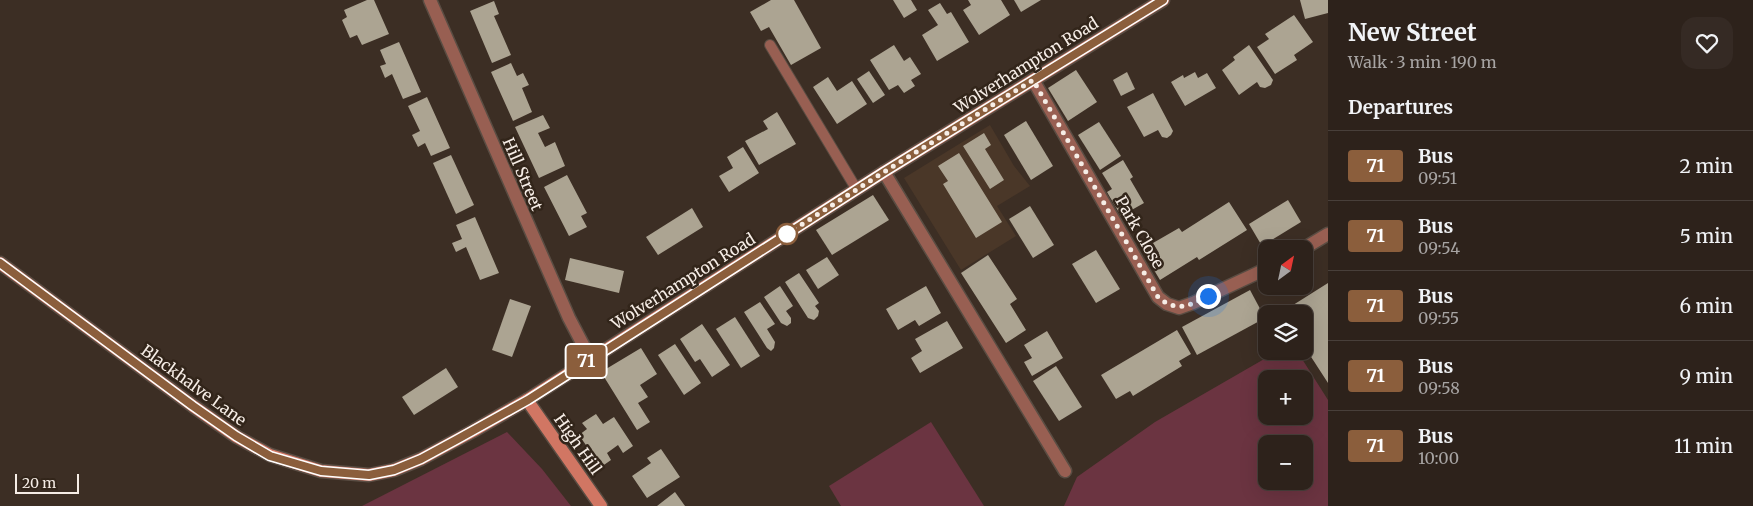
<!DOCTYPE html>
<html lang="en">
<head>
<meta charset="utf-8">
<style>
	:root { --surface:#2d221b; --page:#352a24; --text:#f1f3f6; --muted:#a7a4a3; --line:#483f3a }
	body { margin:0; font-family:Merriweather,serif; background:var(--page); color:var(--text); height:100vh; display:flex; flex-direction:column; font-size:19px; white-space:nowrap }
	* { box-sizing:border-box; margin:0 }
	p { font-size:16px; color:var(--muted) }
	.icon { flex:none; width:28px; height:28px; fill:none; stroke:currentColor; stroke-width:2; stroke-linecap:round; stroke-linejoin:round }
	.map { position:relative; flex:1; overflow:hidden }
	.drawer { display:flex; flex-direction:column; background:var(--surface); width:425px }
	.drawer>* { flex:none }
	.badge { padding:0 10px; border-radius:4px; font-size:18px; line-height:32px }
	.needle { width:32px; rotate:33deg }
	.buttons { position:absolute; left:1258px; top:240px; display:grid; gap:10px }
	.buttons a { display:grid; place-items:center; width:55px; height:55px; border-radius:10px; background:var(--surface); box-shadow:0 5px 20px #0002,0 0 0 1px var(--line); font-size:25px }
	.scale { position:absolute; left:15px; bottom:12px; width:64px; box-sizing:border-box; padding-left:5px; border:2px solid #f6ede6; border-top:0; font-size:14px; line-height:18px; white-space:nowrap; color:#f6ede6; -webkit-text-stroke:4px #32251a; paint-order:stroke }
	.you { position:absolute; width:25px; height:25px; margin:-12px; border:4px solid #fff; border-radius:50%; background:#1a73e8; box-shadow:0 0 0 8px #1a73e833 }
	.map>.badge { position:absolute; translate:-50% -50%; box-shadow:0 0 0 2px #fff }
	h2 { padding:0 20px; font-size:19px; line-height:45px }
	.round { display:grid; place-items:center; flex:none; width:52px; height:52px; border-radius:15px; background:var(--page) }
	.summary { display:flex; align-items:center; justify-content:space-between; height:85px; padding:0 20px }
	h1 { font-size:24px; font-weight:700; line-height:38px }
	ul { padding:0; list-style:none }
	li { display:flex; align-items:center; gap:15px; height:70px; padding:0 20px; border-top:1px solid var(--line) }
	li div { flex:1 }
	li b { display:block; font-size:19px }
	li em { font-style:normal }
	li .badge { min-width:55px; font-weight:700; text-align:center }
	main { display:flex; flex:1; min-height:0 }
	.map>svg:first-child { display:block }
</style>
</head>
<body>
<main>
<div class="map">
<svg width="1328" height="506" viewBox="0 0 1328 506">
	<rect width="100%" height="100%" fill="#3c2e24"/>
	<path fill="#4a3728" d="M 990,125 L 1014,166 L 1030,186 L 997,206 L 1016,236 L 961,270 L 904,178 Z"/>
	<g fill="#6b3441" fill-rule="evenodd">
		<path d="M 1278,351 L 1297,351 L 1328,400 L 1328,506 L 1064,506 L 1077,477 L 1155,422 ZM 1266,379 L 1304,379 L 1304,416 L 1266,416 ZM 1266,444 L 1304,444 L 1304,481 L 1266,481 Z"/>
		<path d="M 931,422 L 984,506 L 841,506 L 829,486 Z"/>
		<path d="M 507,432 L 542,469 L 571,506 L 362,506 Z"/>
	</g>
	<g fill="#aca492">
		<path d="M 367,0 L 374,0 L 389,34 L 362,45 L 357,35 L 350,38 L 342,20 L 347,17 L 344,10 Z"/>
		<path d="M 771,0 L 794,0 L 821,48 L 791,65 L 769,27 L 761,31 L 750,12 Z"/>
		<path d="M 893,0 L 911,0 L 917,10 L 904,18 Z"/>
		<path d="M 968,0 L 1001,0 L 1010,15 L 979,35 L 963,10 L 971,5 Z"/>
		<path d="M 1014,0 L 1041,0 L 1021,12 Z"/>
		<path d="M 1300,0 L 1328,0 L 1328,13 L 1305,19 Z"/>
		<path d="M 494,1 L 499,14 L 494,16 L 511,55 L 492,63 L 470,11 Z"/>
		<path d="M 940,3 L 947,14 L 951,12 L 969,42 L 937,61 L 922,35 L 938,25 L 928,10 Z"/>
		<path d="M 1294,15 L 1313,42 L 1294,55 L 1297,60 L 1275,74 L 1257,47 L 1269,39 L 1265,34 Z"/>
		<path d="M 399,42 L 421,92 L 403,99 L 392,74 L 385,78 L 380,66 L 386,64 L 380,50 Z"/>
		<path d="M 894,45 L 904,61 L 910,57 L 921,74 L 911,80 L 915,86 L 904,93 L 898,85 L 889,90 L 870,60 Z"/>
		<path d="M 1249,45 L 1273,80 L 1271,85 L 1265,88 L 1260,87 L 1257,82 L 1239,95 L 1222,70 L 1235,60 L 1233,57 Z"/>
		<path d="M 511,63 L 517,76 L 523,73 L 529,85 L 522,88 L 532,112 L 513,121 L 491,72 Z"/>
		<path d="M 1076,70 L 1097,102 L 1068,121 L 1048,88 Z"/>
		<path d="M 869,71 L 885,95 L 873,103 L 857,79 Z"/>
		<path d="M 1127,72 L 1135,89 L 1121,96 L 1113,80 Z"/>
		<path d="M 1195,72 L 1198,78 L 1207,73 L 1216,88 L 1185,106 L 1171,82 L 1183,75 L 1184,78 Z"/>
		<path d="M 828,77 L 837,91 L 852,81 L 867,104 L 837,124 L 813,87 Z"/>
		<path d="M 1153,93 L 1173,131 L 1171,135 L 1167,138 L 1162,137 L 1158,130 L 1144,137 L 1127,107 Z"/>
		<path d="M 427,97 L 450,148 L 431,156 L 425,143 L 418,147 L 412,135 L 420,131 L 408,106 Z"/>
		<path d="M 777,112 L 796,144 L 759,165 L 745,141 L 768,129 L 763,121 Z"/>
		<path d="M 543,115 L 550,128 L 538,133 L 545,147 L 555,142 L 565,166 L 539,178 L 515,127 Z"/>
		<path d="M 1026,121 L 1053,166 L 1031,180 L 1004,135 Z"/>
		<path d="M 1099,122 L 1121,156 L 1100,170 L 1078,135 Z"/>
		<path d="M 984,133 L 991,145 L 985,149 L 1004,180 L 990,189 L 963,146 Z"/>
		<path d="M 743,147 L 759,173 L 729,192 L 719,176 L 733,168 L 727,157 Z"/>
		<path d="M 959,153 L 1002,222 L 976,238 L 943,184 L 948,181 L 938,166 Z"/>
		<path d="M 451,155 L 474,205 L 456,214 L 433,163 Z"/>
		<path d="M 1123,160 L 1133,177 L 1130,179 L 1144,203 L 1121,216 L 1107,192 L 1112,189 L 1102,173 Z"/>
		<path d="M 567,175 L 587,213 L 581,216 L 587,227 L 569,236 L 544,187 Z"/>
		<path d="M 873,195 L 889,220 L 832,255 L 816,230 Z"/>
		<path d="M 1288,200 L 1301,222 L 1262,246 L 1249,224 Z"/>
		<path d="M 1229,202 L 1247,230 L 1199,260 L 1197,257 L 1160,280 L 1148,260 L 1159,253 L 1153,243 L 1179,228 L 1182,232 Z"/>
		<path d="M 1030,206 L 1054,245 L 1033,258 L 1009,219 Z"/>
		<path d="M 692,208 L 703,227 L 658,255 L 646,237 Z"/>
		<path d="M 475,217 L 499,273 L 480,280 L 466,247 L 456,252 L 452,243 L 462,239 L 456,225 Z"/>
		<path d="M 1096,250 L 1120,289 L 1096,303 L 1072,264 Z"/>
		<path d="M 988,255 L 1017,299 L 1010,304 L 1026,330 L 1006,343 L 961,273 Z"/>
		<path d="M 827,257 L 839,275 L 818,289 L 806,270 Z"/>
		<path d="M 570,258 L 624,271 L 619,293 L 565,280 Z"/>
		<path d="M 799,273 L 819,303 L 815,306 L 819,311 L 818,316 L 814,320 L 808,318 L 785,282 Z"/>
		<path d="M 1328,283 L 1328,383 L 1304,346 L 1304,314 L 1282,312 Z"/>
		<path d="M 780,286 L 793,306 L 786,311 L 791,318 L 791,323 L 787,326 L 781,323 L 764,297 Z"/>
		<path d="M 926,286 L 941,313 L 919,326 L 915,320 L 898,330 L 886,309 Z"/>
		<path d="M 1250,290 L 1265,318 L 1197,355 L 1182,327 Z"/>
		<path d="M 510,299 L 531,306 L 512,357 L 492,350 Z"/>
		<path d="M 760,302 L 775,324 L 767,329 L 775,342 L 774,348 L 771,351 L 767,348 L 744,312 Z"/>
		<path d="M 735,317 L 760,356 L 741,368 L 716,329 Z"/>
		<path d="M 947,321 L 963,348 L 920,373 L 911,358 L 922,351 L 915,339 Z"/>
		<path d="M 702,324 L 730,365 L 712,377 L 700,359 L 695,362 L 680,339 Z"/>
		<path d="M 1177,330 L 1191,354 L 1179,361 L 1182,366 L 1133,396 L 1130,391 L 1116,399 L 1101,375 Z"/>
		<path d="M 1047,331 L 1063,358 L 1032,376 L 1024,362 L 1032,358 L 1024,345 Z"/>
		<path d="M 675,344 L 701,383 L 684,395 L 658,355 Z"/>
		<path d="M 641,348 L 657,374 L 640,385 L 648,397 L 638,403 L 650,422 L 637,430 L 601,372 Z"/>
		<path d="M 1056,366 L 1082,407 L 1059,421 L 1033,381 Z"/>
		<path d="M 446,368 L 458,387 L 414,415 L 402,397 Z"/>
		<path d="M 596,414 L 603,424 L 614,417 L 633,446 L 623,453 L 618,445 L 607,453 L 611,460 L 601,467 L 579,435 L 587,429 L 582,423 Z"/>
		<path d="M 661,449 L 680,477 L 647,498 L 632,476 L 651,463 L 647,458 Z"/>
		<path d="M 675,492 L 685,506 L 657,506 Z"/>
	</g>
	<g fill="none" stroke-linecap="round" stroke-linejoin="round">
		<g stroke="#5a4d43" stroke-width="12">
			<path id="lane" d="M 770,45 L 857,190"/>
		</g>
		<g stroke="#5a4d43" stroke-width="15">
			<g id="street">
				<path d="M 430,0 L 569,318 L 590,358"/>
				<path d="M 1033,80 L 1158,297 L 1167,304 L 1179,308 L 1193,303 L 1266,269"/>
				<path d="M 884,172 L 1065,471"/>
				<path d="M 1303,249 L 1328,234"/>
			</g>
		</g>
		<g stroke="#5a4d43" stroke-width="15">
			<g id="secondary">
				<path d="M 0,263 L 193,406 L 237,437 L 270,455 L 321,471 L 369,475 L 394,470 L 421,459 L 473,431 L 527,400 L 884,172 L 1163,0"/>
				<path d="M 527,400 L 601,506"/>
			</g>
		</g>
		<use href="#lane" stroke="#985f52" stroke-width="10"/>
		<use href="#street" stroke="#985f52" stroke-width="12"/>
		<use href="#secondary" stroke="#d17663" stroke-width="12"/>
	</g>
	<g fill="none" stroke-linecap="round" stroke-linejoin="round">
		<g stroke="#fff" stroke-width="11">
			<path id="line" d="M 0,263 L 193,406 L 236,436 L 270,456 L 321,471 L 369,475 L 394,470 L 421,459 L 456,440 L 528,400 L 884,172 L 1163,0"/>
		</g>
		<use href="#line" stroke="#8b5e3c" stroke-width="8"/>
		<path stroke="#f6ede6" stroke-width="5" stroke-dasharray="0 9" d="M 787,234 L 884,172 L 1033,80 L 1158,297 C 1177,313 1188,306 1208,296"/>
	</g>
	<circle fill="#fff" stroke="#8b5e3c" stroke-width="2.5" cx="787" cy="234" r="10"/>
	<g text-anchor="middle" stroke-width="5" stroke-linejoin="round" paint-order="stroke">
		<g font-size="16" fill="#f6ede6" stroke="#32251a">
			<text transform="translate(1026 65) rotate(-32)" y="6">Wolverhampton Road</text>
			<text transform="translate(523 174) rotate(67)" y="6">Hill Street</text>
			<text transform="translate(1140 232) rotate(60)" y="6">Park Close</text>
			<text transform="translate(683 281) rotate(-32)" y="6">Wolverhampton Road</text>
			<text transform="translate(194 385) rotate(36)" y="6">Blackhalve Lane</text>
			<text transform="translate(578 444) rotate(55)" y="6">High Hill</text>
		</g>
	</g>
</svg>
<div class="buttons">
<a><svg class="needle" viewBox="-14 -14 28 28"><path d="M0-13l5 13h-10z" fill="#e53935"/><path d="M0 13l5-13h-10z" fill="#a7a4a3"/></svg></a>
<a><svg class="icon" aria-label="layers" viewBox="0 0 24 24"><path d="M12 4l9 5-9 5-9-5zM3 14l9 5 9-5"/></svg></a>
<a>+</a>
<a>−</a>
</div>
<div class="scale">20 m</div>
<div class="you" style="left:1208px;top:296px"></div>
<b class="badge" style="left:586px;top:361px;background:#8b5e3c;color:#fff">71</b>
</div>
<section class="drawer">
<div class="summary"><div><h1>New Street</h1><p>Walk · 3 min · 190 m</p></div><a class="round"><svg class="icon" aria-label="heart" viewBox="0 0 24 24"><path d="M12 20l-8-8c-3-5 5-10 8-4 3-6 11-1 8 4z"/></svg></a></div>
<h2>Departures</h2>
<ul>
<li><span class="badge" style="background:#8b5e3c;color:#fff">71</span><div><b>Bus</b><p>09:51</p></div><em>2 min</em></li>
<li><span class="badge" style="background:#8b5e3c;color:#fff">71</span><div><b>Bus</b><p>09:54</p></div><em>5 min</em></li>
<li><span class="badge" style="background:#8b5e3c;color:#fff">71</span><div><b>Bus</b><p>09:55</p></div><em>6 min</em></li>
<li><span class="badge" style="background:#8b5e3c;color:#fff">71</span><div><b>Bus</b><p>09:58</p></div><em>9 min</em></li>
<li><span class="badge" style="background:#8b5e3c;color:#fff">71</span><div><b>Bus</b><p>10:00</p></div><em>11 min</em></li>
</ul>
</section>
</main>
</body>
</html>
